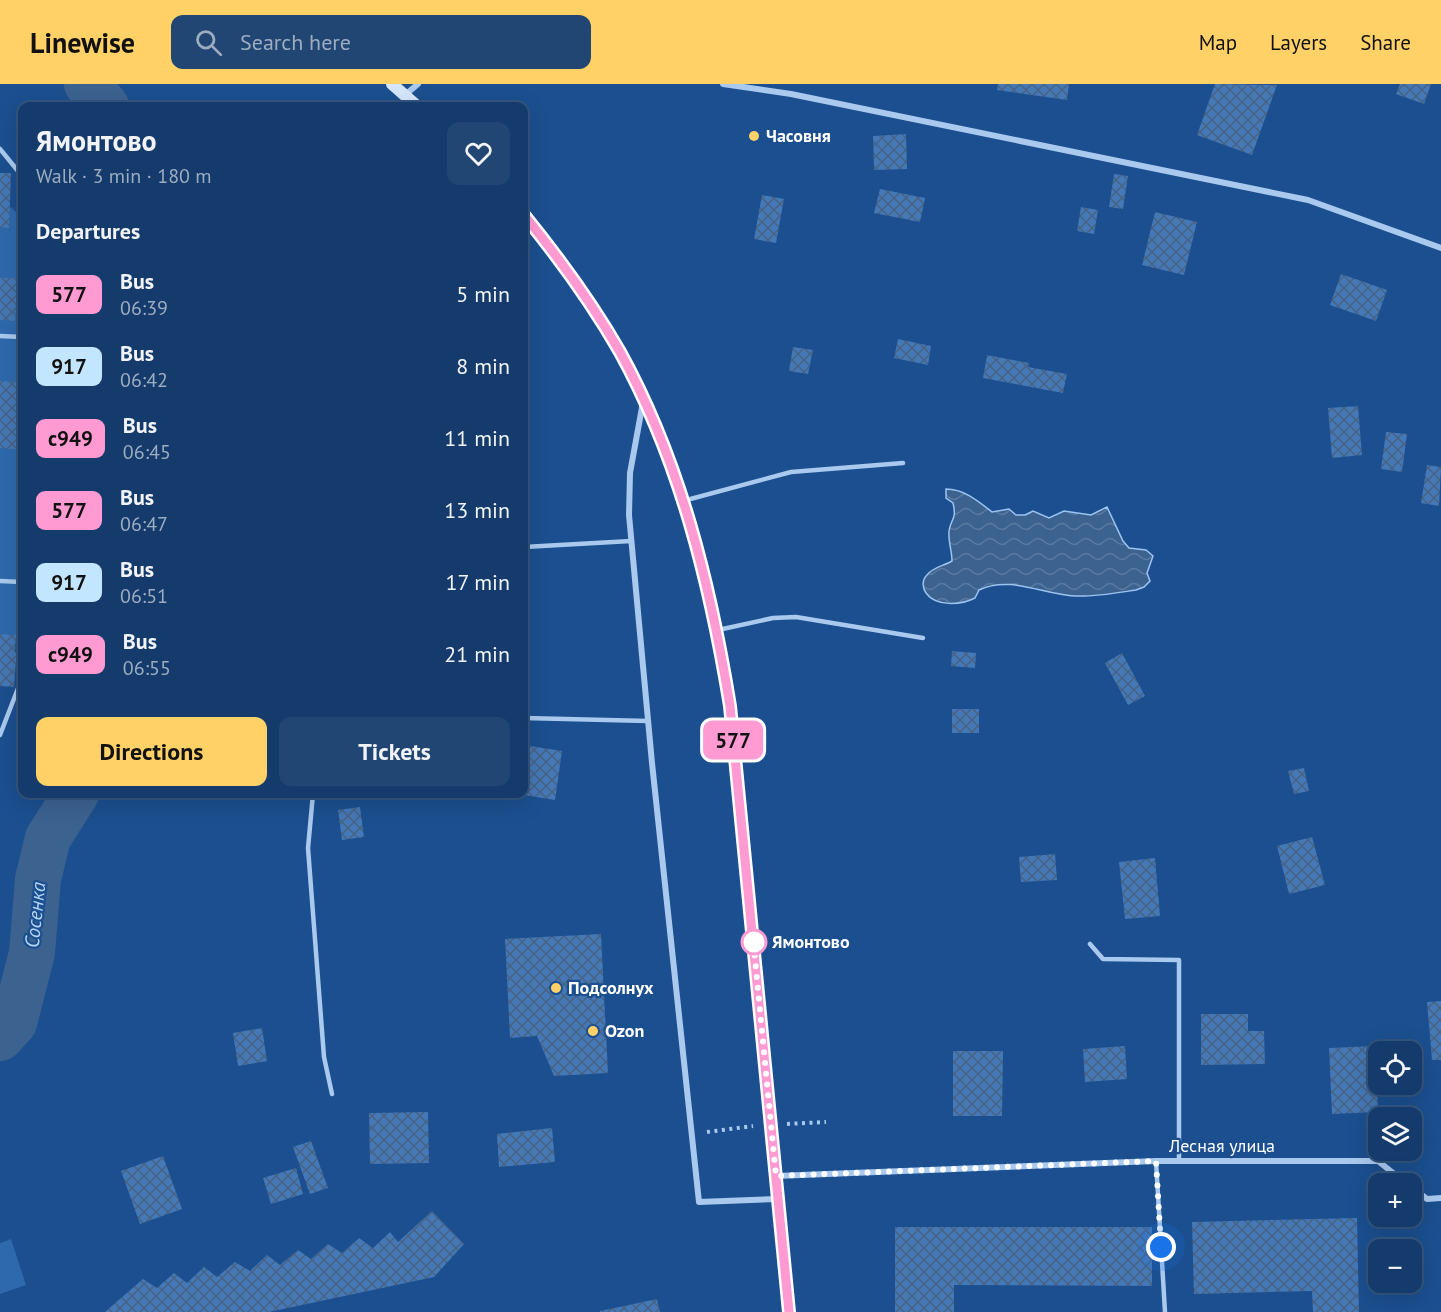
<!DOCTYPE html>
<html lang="en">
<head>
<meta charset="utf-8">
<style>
	:root { --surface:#143b6b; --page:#214673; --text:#f1f3f6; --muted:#9dadc1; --line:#33557e; --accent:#ffd166 }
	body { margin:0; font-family:"PT Sans",sans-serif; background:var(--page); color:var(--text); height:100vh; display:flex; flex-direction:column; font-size:22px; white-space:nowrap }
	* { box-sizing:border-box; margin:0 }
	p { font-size:20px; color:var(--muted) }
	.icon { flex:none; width:33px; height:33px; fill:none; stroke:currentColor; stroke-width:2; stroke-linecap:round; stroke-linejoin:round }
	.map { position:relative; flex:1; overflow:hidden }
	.sheet { position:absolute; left:18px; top:18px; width:510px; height:696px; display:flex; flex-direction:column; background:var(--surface); border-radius:12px; box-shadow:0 6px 24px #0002,0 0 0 2px var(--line) }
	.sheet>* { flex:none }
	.badge { padding:0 12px; border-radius:9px; font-size:21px; line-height:39px }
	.controls { position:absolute; left:1368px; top:957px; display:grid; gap:12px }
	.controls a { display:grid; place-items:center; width:54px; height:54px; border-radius:12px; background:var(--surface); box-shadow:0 6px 24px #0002,0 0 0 2px var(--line); font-size:30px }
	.you { position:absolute; width:30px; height:30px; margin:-15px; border:4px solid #fff; border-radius:50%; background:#1a73e8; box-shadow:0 0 0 9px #1a73e833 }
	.map>.badge { position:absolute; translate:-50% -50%; box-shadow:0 0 0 3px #fff }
	h2 { padding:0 18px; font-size:22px; line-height:54px }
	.round { display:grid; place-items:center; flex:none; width:63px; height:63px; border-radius:12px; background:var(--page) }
	.overview { display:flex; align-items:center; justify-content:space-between; height:102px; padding:0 18px }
	h1 { font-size:28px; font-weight:700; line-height:45px }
	.cta { display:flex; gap:12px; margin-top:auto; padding:12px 18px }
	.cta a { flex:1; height:69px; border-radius:12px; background:var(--accent); color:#111; font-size:24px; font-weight:700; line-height:69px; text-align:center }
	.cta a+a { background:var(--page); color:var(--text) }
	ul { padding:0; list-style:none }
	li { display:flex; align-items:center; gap:18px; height:72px; padding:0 18px }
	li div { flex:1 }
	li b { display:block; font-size:22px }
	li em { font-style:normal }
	li .badge { min-width:66px; font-weight:700; text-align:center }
	header { display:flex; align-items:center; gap:36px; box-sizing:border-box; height:84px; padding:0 30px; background:var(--accent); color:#111 }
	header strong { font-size:28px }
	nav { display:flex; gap:33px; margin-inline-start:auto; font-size:21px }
	.search { width:420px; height:54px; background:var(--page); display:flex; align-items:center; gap:15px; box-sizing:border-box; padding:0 21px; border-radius:12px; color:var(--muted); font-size:22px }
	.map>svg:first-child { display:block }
</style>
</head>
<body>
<header>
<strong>Linewise</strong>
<div class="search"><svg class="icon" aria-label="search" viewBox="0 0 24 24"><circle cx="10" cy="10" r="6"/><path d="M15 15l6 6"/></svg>Search here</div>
<nav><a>Map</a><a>Layers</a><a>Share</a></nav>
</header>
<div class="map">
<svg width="1441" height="1228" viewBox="0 0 1441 1228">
	<defs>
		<pattern id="water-waves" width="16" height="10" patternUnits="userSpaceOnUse" patternTransform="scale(1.5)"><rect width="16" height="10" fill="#3c6290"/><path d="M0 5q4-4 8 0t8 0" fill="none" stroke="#597aa1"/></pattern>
		<pattern id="building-cross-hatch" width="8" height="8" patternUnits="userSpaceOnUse" patternTransform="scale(1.5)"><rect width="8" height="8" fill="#4478b7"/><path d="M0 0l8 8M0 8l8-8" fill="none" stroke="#486282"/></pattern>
	</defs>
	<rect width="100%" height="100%" fill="#1b4f8f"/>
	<g fill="#2e69ad">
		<path d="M 0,114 L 22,133 L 22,520 L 18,547 L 0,593 Z"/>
		<path d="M 11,1155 L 26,1201 L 0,1210 L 0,1159 Z"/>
	</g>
	<path fill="url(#water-waves)" stroke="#9cc4f0" stroke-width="1.5" d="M 946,405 C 964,405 978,417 992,428 L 1009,425 L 1016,431 L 1025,431 L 1033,427 L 1049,434 L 1064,427 L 1091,431 L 1107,423 L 1123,457 L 1129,464 L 1146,466 L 1153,472 L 1147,489 L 1150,497 L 1144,503 L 1136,506 C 1116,509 1095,513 1075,512 C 1044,511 1010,491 979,506 L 975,514 C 961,521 936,523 926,509 C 922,503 922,496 927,491 C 933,483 944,482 952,477 C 952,467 948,457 949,447 C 951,434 957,436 953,419 L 946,414 Z"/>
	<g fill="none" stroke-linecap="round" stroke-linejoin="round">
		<g stroke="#3c6290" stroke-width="46">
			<path d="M 87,0 L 106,22"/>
			<path d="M 0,954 L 14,939 L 32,869 L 38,795 L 48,754 L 76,710"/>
		</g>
	</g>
	<g fill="url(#building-cross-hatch)">
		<path d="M 998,0 L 1069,0 L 1067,16 L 997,6 Z"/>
		<path d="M 1215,0 L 1277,1 L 1252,71 L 1197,51 Z"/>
		<path d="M 1400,0 L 1431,0 L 1424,20 L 1396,10 Z"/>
		<path d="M 906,50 L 907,85 L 874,86 L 873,52 Z"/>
		<path d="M 0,89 L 11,89 L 9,144 L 0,143 Z"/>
		<path d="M 1114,90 L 1128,92 L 1123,125 L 1109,123 Z"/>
		<path d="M 880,105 L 925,114 L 920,138 L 874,129 Z"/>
		<path d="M 762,111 L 784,115 L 776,159 L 754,155 Z"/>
		<path d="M 1081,123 L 1098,126 L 1094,150 L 1077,147 Z"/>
		<path d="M 1155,128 L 1197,138 L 1184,191 L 1142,181 Z"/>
		<path d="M 1341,190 L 1387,206 L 1376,237 L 1330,221 Z"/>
		<path d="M 0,194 L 17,194 L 15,237 L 0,236 Z"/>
		<path d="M 898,255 L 931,262 L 928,281 L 894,274 Z"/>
		<path d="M 793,263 L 813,266 L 808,290 L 789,287 Z"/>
		<path d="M 987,271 L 1029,279 L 1028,283 L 1067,290 L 1063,309 L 983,294 Z"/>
		<path d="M 0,297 L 22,298 L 22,366 L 0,364 Z"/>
		<path d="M 1358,322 L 1362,371 L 1332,374 L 1328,324 Z"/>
		<path d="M 1386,348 L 1407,350 L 1402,388 L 1381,385 Z"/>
		<path d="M 1427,381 L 1441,383 L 1439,422 L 1421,419 Z"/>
		<path d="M 0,550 L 16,551 L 15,568 L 21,569 L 22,572 L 16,576 L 14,603 L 0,602 Z"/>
		<path d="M 952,567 L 976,569 L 975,584 L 951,582 Z"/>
		<path d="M 1122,569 L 1145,612 L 1128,621 L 1105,579 Z"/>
		<rect x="952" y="625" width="27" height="24"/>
		<path d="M 524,661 L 562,667 L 555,716 L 524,711 Z"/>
		<path d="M 1304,684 L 1309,707 L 1294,710 L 1288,687 Z"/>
		<path d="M 360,723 L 364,753 L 342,756 L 338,726 Z"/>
		<path d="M 1312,753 L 1325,801 L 1289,810 L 1277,762 Z"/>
		<path d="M 1055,770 L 1057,796 L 1021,798 L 1019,773 Z"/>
		<path d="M 1155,774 L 1160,832 L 1125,835 L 1119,778 Z"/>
		<path d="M 601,850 L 608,989 L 554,992 L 537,952 L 510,954 L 505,855 Z"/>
		<path d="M 1441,917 L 1441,976 L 1432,976 L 1427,918 Z"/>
		<path d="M 1201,930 L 1248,930 L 1248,947 L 1264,947 L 1265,980 L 1201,981 Z"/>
		<path d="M 262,944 L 267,977 L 238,982 L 233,949 Z"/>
		<path d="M 1125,962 L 1127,995 L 1085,998 L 1083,965 Z"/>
		<path d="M 1375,962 L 1378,1028 L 1332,1030 L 1329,964 Z"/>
		<path d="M 953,967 L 1003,967 L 1002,1032 L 953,1032 Z"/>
		<path d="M 428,1028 L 429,1079 L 370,1080 L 369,1029 Z"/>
		<path d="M 552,1044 L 555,1078 L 499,1083 L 497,1050 Z"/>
		<path d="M 311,1057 L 328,1104 L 310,1110 L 293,1063 Z"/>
		<path d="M 163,1072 L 182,1125 L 140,1140 L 121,1087 Z"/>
		<path d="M 296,1084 L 303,1110 L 271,1120 L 263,1094 Z"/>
		<path d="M 432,1127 L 464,1160 L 434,1193 L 269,1228 L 105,1228 L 143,1195 L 157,1204 L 174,1189 L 187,1199 L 204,1183 L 217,1193 L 235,1178 L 250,1187 L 267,1171 L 280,1181 L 298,1166 L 311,1175 L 328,1160 L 342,1169 L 359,1154 L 373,1164 L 390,1148 L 398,1158 Z"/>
		<path d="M 1357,1134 L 1359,1228 L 1313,1228 L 1312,1207 L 1194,1210 L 1192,1138 Z"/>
		<path d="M 895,1143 L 1152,1143 L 1152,1202 L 954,1201 L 954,1228 L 895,1228 Z"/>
		<path d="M 657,1215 L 660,1228 L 600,1228 L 600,1227 Z"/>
	</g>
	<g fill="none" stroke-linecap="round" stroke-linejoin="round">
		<g stroke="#a9c9ee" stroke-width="4" stroke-dasharray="3 4.5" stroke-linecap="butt">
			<path d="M 787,1040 L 826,1038"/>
			<path d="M 707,1048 L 753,1042"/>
		</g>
		<g stroke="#a9c9ee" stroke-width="4.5">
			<path d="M 0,65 L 22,92"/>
			<path d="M 0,252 L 22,253"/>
			<path d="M 683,417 L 791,388 L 903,379"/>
			<path d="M 524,463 L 631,457"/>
			<path d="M 0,497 L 22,498"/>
			<path d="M 718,546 L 773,534 L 796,533 L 923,554"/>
			<path d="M 524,634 L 648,637"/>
			<path d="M 0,651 L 22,594"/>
			<path d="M 313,710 L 308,764 L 324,973 L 332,1010"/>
			<path d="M 1090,860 L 1103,875 L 1179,876 L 1179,1077"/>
			<path d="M 1156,1077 L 1165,1228"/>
		</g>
		<g stroke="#a9c9ee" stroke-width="6">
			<path d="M 723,0 L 791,10 L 1308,116 L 1441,164"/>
			<path d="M 405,11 L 418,0"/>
			<path d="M 643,318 L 630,389 L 629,431 L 652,679 L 699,1118 L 778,1115"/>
			<path d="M 776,1092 L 1156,1077 L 1378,1077 L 1407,1100"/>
			<path d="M 1412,1103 L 1427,1115 L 1441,1114"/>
		</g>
		<g stroke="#d6e6fa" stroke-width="12">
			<path d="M 392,0 L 417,22"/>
			<path d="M 524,130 C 559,174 592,219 620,268 C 681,377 710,499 730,622 L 789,1228"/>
		</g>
	</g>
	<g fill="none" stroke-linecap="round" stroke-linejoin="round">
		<g stroke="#fff" stroke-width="14">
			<path id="line" d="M 524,131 C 559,174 592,219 620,268 C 680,377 710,499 730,622 L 789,1228"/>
		</g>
		<use href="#line" stroke="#ff9ad2" stroke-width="9"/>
		<path stroke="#fff" stroke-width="6" stroke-dasharray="0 10.8" d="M 754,858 L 753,854 L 776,1092 L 1156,1077 L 1161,1163"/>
	</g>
	<g fill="#ffd166" stroke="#1b4f8f" stroke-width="2">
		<circle cx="754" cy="52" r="6"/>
		<circle cx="556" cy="904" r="6"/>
		<circle cx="593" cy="947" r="6"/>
	</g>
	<circle fill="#fff" stroke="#ff9ad2" stroke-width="3" cx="754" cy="858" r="12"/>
	<g text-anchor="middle" stroke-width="4.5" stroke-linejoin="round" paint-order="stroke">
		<g font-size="18" font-weight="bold" fill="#fff" stroke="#1b4f8f" text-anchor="start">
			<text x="766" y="58">Часовня</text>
			<text x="568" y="910">Подсолнух</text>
			<text x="605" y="953">Ozon</text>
		</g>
		<g font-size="18" font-weight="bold" fill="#fff" stroke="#1b4f8f" text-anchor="start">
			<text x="772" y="864">Ямонтово</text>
		</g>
		<g font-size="18" fill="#fff" stroke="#1b4f8f">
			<text x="1222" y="1068">Лесная улица</text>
		</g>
		<g font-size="20" font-style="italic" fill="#b5d3f5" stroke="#1b4f8f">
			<text transform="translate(35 831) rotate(-84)" y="7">Сосенка</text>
		</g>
	</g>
</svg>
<div class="controls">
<a><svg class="icon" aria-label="locate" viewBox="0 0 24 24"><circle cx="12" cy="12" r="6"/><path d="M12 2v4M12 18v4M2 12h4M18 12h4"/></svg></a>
<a><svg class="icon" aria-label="layers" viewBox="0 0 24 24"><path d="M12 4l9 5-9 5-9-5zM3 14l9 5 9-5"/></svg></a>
<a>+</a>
<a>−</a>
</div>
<div class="you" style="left:1161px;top:1163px"></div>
<b class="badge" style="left:733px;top:656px;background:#ff9ad2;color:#111">577</b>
<section class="sheet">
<div class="overview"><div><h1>Ямонтово</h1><p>Walk · 3 min · 180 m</p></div><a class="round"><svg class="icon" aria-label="heart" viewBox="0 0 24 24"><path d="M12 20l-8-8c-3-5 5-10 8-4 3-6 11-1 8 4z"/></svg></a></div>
<h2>Departures</h2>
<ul>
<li><span class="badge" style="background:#ff9ad2;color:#111">577</span><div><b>Bus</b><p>06:39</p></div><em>5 min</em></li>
<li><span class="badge" style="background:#c2e6ff;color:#111">917</span><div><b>Bus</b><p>06:42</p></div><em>8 min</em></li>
<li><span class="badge" style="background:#ff9ad2;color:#111">с949</span><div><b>Bus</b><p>06:45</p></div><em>11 min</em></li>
<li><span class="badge" style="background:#ff9ad2;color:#111">577</span><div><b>Bus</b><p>06:47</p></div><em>13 min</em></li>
<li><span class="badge" style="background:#c2e6ff;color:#111">917</span><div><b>Bus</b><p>06:51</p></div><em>17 min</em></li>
<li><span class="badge" style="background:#ff9ad2;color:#111">с949</span><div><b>Bus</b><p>06:55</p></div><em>21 min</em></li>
</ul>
<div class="cta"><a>Directions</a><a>Tickets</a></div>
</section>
</div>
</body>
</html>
